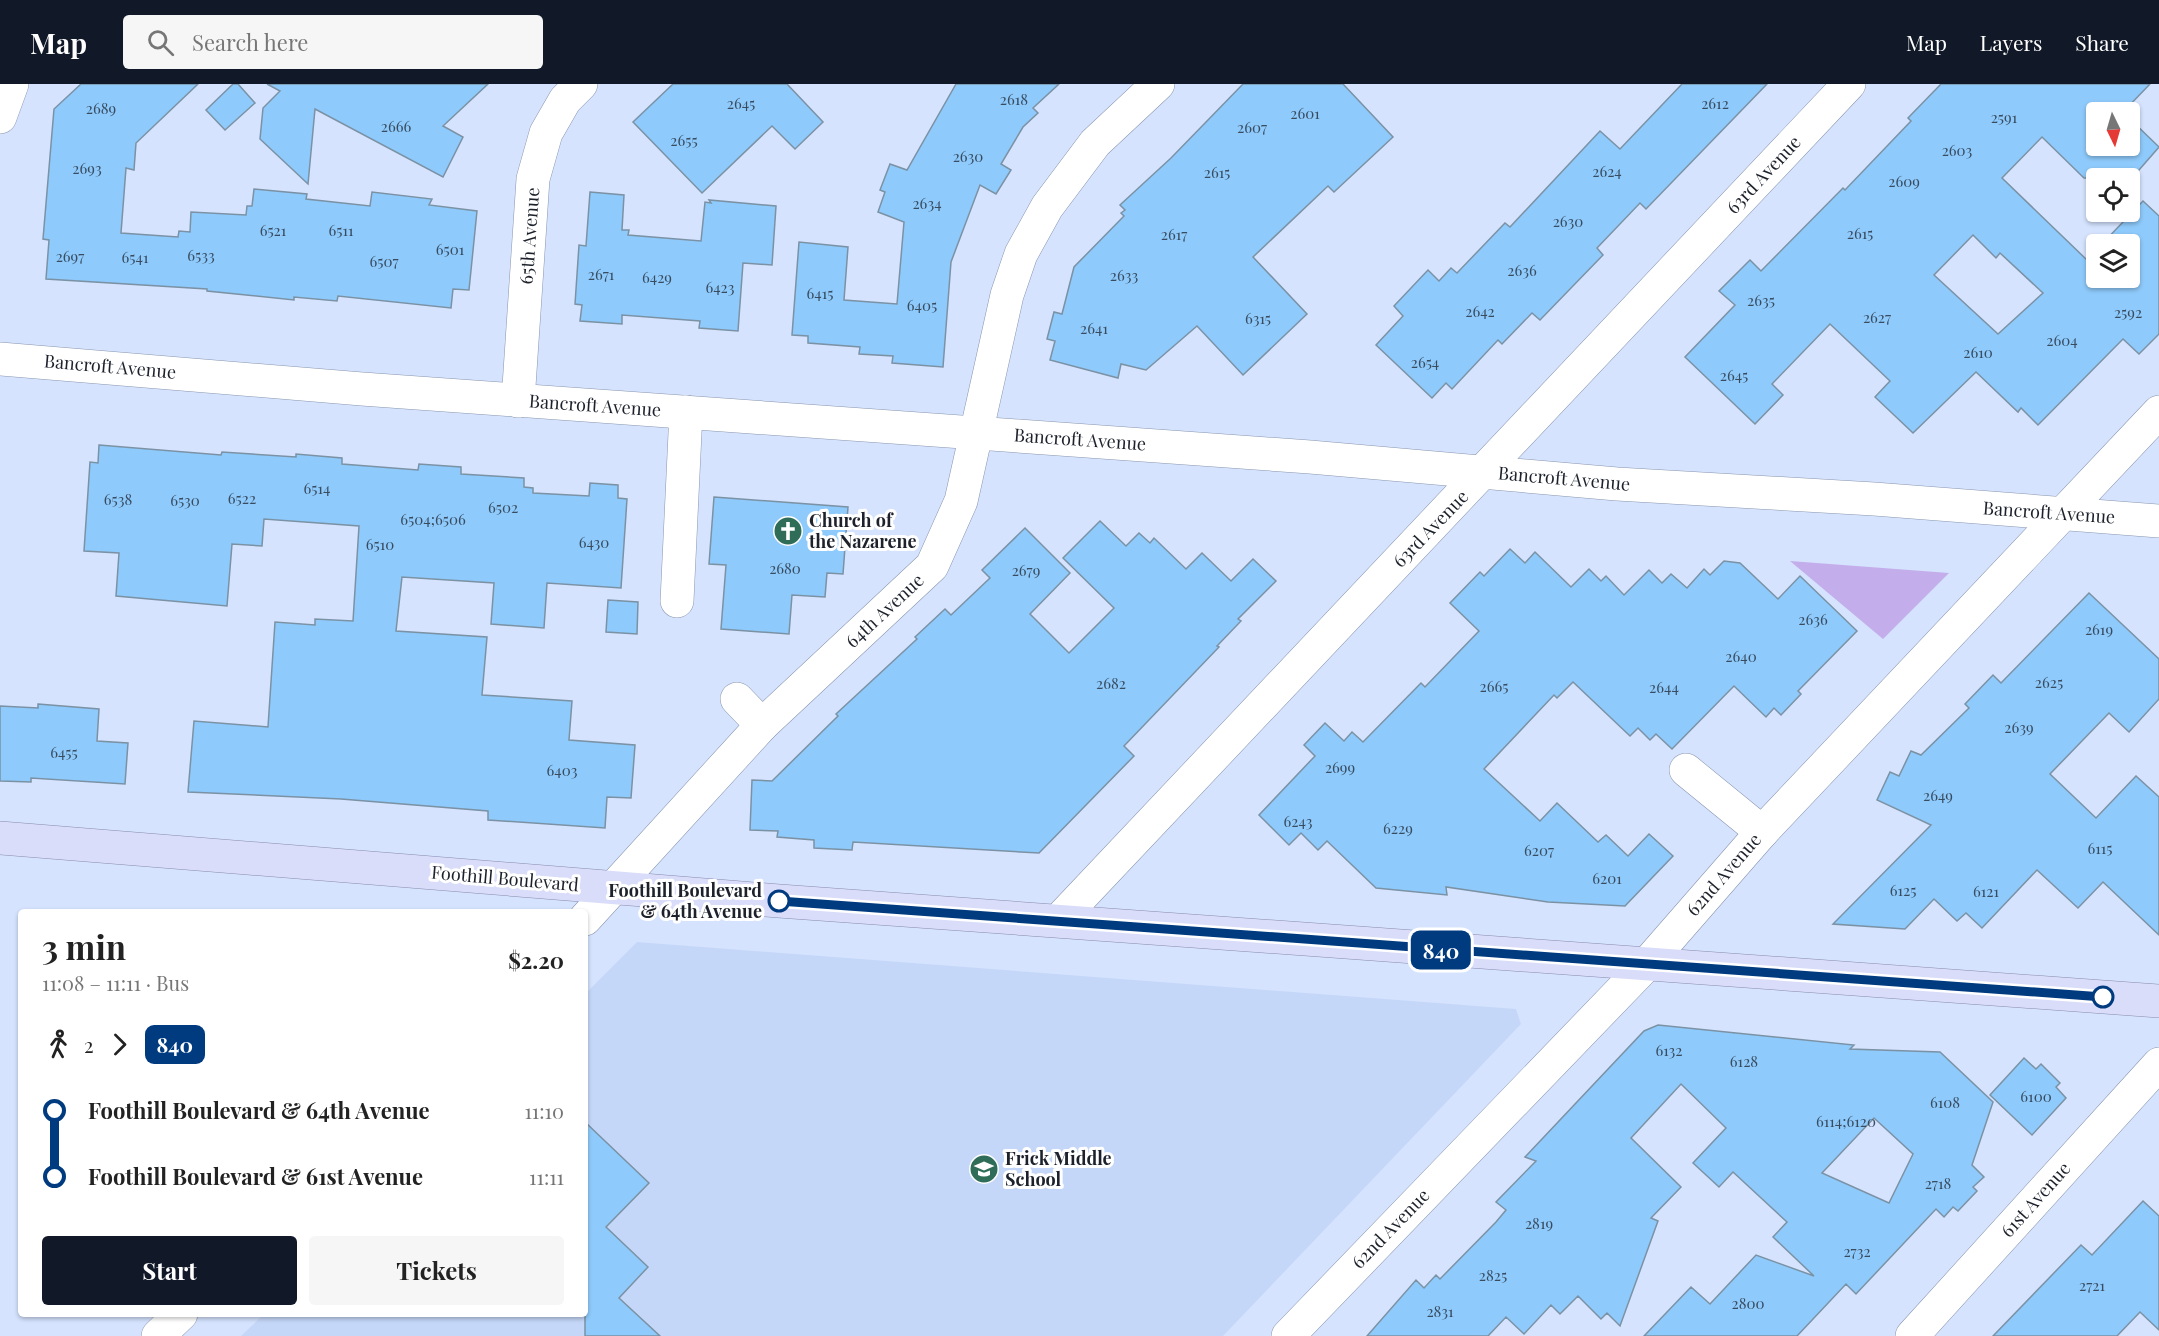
<!DOCTYPE html>
<html lang="en">
<head>
<meta charset="utf-8">
<style>
	:root { --surface:#fff; --page:#f6f6f6; --text:#222; --muted:#767676; --accent:#111827 }
	body { margin:0; font-family:"Playfair Display",serif; background:var(--page); color:var(--text); height:100vh; display:flex; flex-direction:column; font-size:22px; white-space:nowrap }
	* { box-sizing:border-box; margin:0 }
	p { font-size:20px; color:var(--muted) }
	.icon { flex:none; width:33px; height:33px; fill:none; stroke:currentColor; stroke-width:2; stroke-linecap:round; stroke-linejoin:round }
	.map { position:relative; flex:1; overflow:hidden }
	.side { position:absolute; left:18px; top:825px; width:570px; height:408px; display:flex; flex-direction:column; background:var(--surface); border-radius:6px; box-shadow:0 2px 4px #0004 }
	.side>* { flex:none }
	.badge { padding:0 12px; border-radius:9px; font-size:21px; line-height:39px }
	.needle { width:39px; rotate:175deg }
	.buttons { position:absolute; left:2086px; top:18px; display:grid; gap:12px }
	.buttons a { display:grid; place-items:center; width:54px; height:54px; border-radius:6px; background:var(--surface); box-shadow:0 2px 4px #0004; font-size:30px }
	.map>.badge { position:absolute; translate:-50% -50%; box-shadow:0 0 0 3px #fff }
	.legs { display:flex; align-items:center; gap:9px; height:66px; padding:0 24px; font-size:20px }
	.legs p { margin-inline-start:auto }
	.head { display:flex; align-items:center; justify-content:space-between; height:102px; padding:0 24px }
	h1 { font-size:33px; font-weight:700; line-height:45px }
	.cta { display:flex; gap:12px; margin-top:auto; padding:12px 24px }
	.cta a { flex:1; height:69px; border-radius:6px; background:var(--accent); color:#fff; font-size:24px; font-weight:700; line-height:69px; text-align:center }
	.cta a+a { background:var(--page); color:var(--text) }
	ul { padding:0 24px; list-style:none }
	li { display:flex; align-items:center; gap:21px; height:66px; font-size:22px }
	li i { display:grid; place-items:center; width:9px; height:100%; margin:0 8px; background:currentColor }
	li i::after { content:''; width:15px; height:15px; margin:-8px; border:4px solid; border-radius:50%; background:var(--surface) }
	li p { margin-inline-start:auto }
	li:first-child i { background:linear-gradient(#0000 50%,currentColor 0) }
	li:last-child i { background:linear-gradient(currentColor 50%,#0000 0) }
	header { display:flex; align-items:center; gap:36px; box-sizing:border-box; height:84px; padding:0 30px; background:var(--accent); color:#fff }
	header strong { font-size:28px }
	nav { display:flex; gap:33px; margin-inline-start:auto; font-size:21px }
	.search { width:420px; height:54px; background:var(--page); display:flex; align-items:center; gap:15px; box-sizing:border-box; padding:0 21px; border-radius:6px; color:var(--muted); font-size:22px }
	.map>svg:first-child { display:block }
</style>
</head>
<body>
<header>
<strong>Map</strong>
<div class="search"><svg class="icon" aria-label="search" viewBox="0 0 24 24"><circle cx="10" cy="10" r="6"/><path d="M15 15l6 6"/></svg>Search here</div>
<nav><a>Map</a><a>Layers</a><a>Share</a></nav>
</header>
<div class="map">
<svg width="2159" height="1252" viewBox="0 0 2159 1252">
	<rect width="100%" height="100%" fill="#d5e3fe"/>
	<path fill="#c5d7f8" d="M 637,858 L 1516,925 L 1521,940 L 1223,1252 L 241,1252 L 264,1230 L 585,1230 L 585,910 Z"/>
	<path fill="#c3aeeb" d="M 1790,477 L 1949,489 L 1883,555 Z"/>
	<g fill="#8ecafb" stroke="#7b92a5" stroke-width="1.5" fill-rule="evenodd">
		<path d="M 81,0 L 198,0 L 136,59 L 134,86 L 126,84 L 121,149 L 178,153 L 179,147 L 190,148 L 191,128 L 246,131 L 247,122 L 252,122 L 254,105 L 307,110 L 306,115 L 370,122 L 372,108 L 432,115 L 429,121 L 477,127 L 469,206 L 453,205 L 451,224 L 338,212 L 337,217 L 294,213 L 294,216 L 207,207 L 207,205 L 46,195 L 49,156 L 43,155 L 54,25 Z"/>
		<path d="M 233,0 L 238,0 L 255,19 L 225,46 L 206,26 Z"/>
		<path d="M 267,0 L 488,0 L 443,42 L 463,53 L 443,93 L 315,25 L 308,100 L 260,55 L 263,24 L 280,7 Z"/>
		<path d="M 673,0 L 787,0 L 823,38 L 795,65 L 772,42 L 702,109 L 633,38 Z"/>
		<path d="M 956,0 L 1059,0 L 1033,24 L 1038,29 L 1023,43 L 1001,80 L 1011,86 L 996,110 L 980,101 L 951,178 L 943,283 L 892,279 L 893,272 L 859,270 L 860,263 L 808,259 L 808,252 L 792,251 L 799,158 L 848,163 L 844,216 L 897,220 L 904,138 L 878,128 L 885,108 L 880,106 L 890,80 L 907,86 Z"/>
		<path d="M 1243,0 L 1343,0 L 1393,53 L 1334,108 L 1328,102 L 1253,173 L 1307,230 L 1243,291 L 1197,242 L 1146,286 L 1121,280 L 1118,294 L 1050,276 L 1055,257 L 1047,255 L 1054,228 L 1062,230 L 1074,183 L 1124,132 L 1121,129 L 1125,126 L 1120,121 L 1171,74 Z"/>
		<path d="M 1682,0 L 1767,0 L 1646,125 L 1640,119 L 1597,164 L 1603,171 L 1540,236 L 1532,229 L 1502,260 L 1498,256 L 1452,305 L 1446,299 L 1432,314 L 1376,261 L 1403,232 L 1394,222 L 1428,186 L 1439,197 L 1451,184 L 1457,189 L 1505,139 L 1510,143 L 1600,47 L 1620,65 Z"/>
		<path d="M 1941,0 L 2150,0 L 2123,28 L 2097,28 L 2097,62 L 2130,62 L 2130,35 L 2159,63 L 2132,94 L 2084,94 L 2042,53 L 2002,94 L 2087,176 L 2097,165 L 2097,194 L 2130,194 L 2130,160 L 2102,160 L 2143,117 L 2159,132 L 2159,250 L 2139,270 L 2123,255 L 2038,341 L 2021,324 L 2018,328 L 1976,288 L 1913,349 L 1875,313 L 1890,297 L 1830,240 L 1772,300 L 1783,311 L 1755,340 L 1685,273 L 1735,221 L 1719,207 L 1750,176 L 1761,187 L 1843,104 L 1845,106 L 1911,37 L 1908,34 ZM 1973,151 L 1996,174 L 2000,169 L 2043,209 L 1998,250 L 1934,191 Z"/>
		<path d="M 590,108 L 624,111 L 622,146 L 629,146 L 628,151 L 701,157 L 705,118 L 711,119 L 709,116 L 776,122 L 772,181 L 743,179 L 738,247 L 699,244 L 700,237 L 622,231 L 622,240 L 580,237 L 582,221 L 575,220 L 579,161 L 586,162 Z"/>
		<path d="M 99,361 L 221,371 L 222,368 L 296,373 L 296,370 L 342,374 L 342,380 L 418,386 L 419,380 L 461,383 L 461,390 L 524,394 L 524,403 L 533,404 L 533,409 L 589,412 L 590,399 L 618,401 L 618,414 L 627,415 L 621,504 L 547,499 L 544,544 L 491,540 L 494,499 L 402,493 L 396,547 L 487,553 L 482,611 L 572,617 L 569,656 L 635,661 L 631,714 L 607,713 L 605,744 L 488,736 L 488,727 L 341,715 L 188,708 L 194,637 L 268,643 L 275,538 L 315,541 L 315,535 L 353,537 L 359,442 L 264,435 L 262,462 L 232,460 L 227,522 L 116,512 L 119,469 L 84,467 L 90,378 L 98,379 Z"/>
		<path d="M 714,413 L 848,423 L 843,490 L 827,489 L 825,513 L 792,511 L 789,550 L 721,545 L 726,481 L 709,480 Z"/>
		<path d="M 1100,437 L 1126,462 L 1139,449 L 1150,459 L 1154,454 L 1186,485 L 1202,469 L 1231,497 L 1253,475 L 1276,497 L 1238,535 L 1241,537 L 1217,562 L 1219,563 L 1124,662 L 1134,672 L 1039,769 L 853,758 L 852,766 L 814,764 L 814,756 L 777,753 L 778,747 L 750,746 L 752,696 L 772,697 L 838,632 L 836,630 L 917,555 L 915,553 L 945,525 L 951,531 L 990,494 L 982,486 L 1025,444 L 1070,489 L 1030,530 L 1069,569 L 1114,524 L 1063,474 Z"/>
		<path d="M 1510,465 L 1525,479 L 1535,468 L 1571,503 L 1589,485 L 1601,497 L 1606,492 L 1624,511 L 1649,486 L 1662,499 L 1671,490 L 1687,504 L 1704,485 L 1710,491 L 1724,477 L 1740,479 L 1778,515 L 1800,492 L 1857,547 L 1798,607 L 1801,610 L 1781,631 L 1774,624 L 1766,633 L 1734,602 L 1672,665 L 1656,650 L 1650,656 L 1638,644 L 1630,652 L 1573,598 L 1557,614 L 1554,611 L 1484,685 L 1540,737 L 1557,719 L 1598,758 L 1606,751 L 1628,772 L 1649,750 L 1673,772 L 1625,822 L 1548,818 L 1446,803 L 1447,811 L 1376,804 L 1327,757 L 1318,766 L 1301,749 L 1289,761 L 1259,731 L 1315,672 L 1304,661 L 1325,639 L 1344,657 L 1352,648 L 1363,658 L 1421,599 L 1425,603 L 1479,547 L 1450,519 L 1480,488 L 1484,492 Z"/>
		<path d="M 2089,509 L 2159,575 L 2159,615 L 2129,648 L 2109,629 L 2050,690 L 2096,734 L 2136,692 L 2159,713 L 2159,851 L 2103,798 L 2078,824 L 2037,786 L 1982,844 L 1966,829 L 1957,837 L 1934,815 L 1905,845 L 1833,840 L 1931,741 L 1877,716 L 1890,688 L 1899,692 L 1911,667 L 1921,671 L 1969,624 L 1965,620 L 1993,591 L 2001,599 Z"/>
		<path d="M 608,516 L 638,518 L 637,550 L 606,548 Z"/>
		<path d="M 38,620 L 99,625 L 97,657 L 128,659 L 125,700 L 31,694 L 31,698 L 0,697 L 0,622 L 38,624 Z"/>
		<path d="M 1658,941 L 1854,961 L 1850,965 L 1940,968 L 1993,1018 L 1972,1081 L 1984,1093 L 1973,1103 L 1977,1107 L 1958,1127 L 1953,1123 L 1944,1133 L 1936,1125 L 1856,1210 L 1846,1200 L 1797,1252 L 1644,1252 L 1691,1203 L 1710,1220 L 1756,1171 L 1814,1192 L 1773,1153 L 1787,1138 L 1733,1088 L 1719,1103 L 1693,1079 L 1726,1044 L 1681,1000 L 1631,1054 L 1681,1103 L 1651,1134 L 1658,1137 L 1620,1242 L 1607,1229 L 1601,1235 L 1578,1212 L 1560,1230 L 1551,1221 L 1524,1250 L 1506,1233 L 1488,1252 L 1367,1252 L 1416,1196 L 1424,1204 L 1436,1191 L 1440,1195 L 1496,1138 L 1506,1126 L 1496,1118 L 1536,1077 L 1525,1073 L 1644,947 ZM 1874,1034 L 1913,1070 L 1889,1119 L 1822,1089 Z"/>
		<path d="M 2024,974 L 2036,985 L 2041,980 L 2060,999 L 2056,1003 L 2066,1014 L 2032,1051 L 1990,1011 Z"/>
		<path d="M 585,1038 L 649,1099 L 606,1143 L 648,1183 L 619,1214 L 660,1252 L 585,1252 Z"/>
		<path d="M 2143,1117 L 2159,1132 L 2159,1246 L 2140,1228 L 2117,1252 L 1993,1252 L 2081,1161 L 2092,1171 Z"/>
	</g>
	<g fill="none" stroke-linecap="round" stroke-linejoin="round">
		<g stroke="#8996ae" stroke-width="34">
			<g id="minor">
				<path d="M 0,33 L 12,0"/>
				<path d="M 0,275 L 362,305 L 1310,373 L 1617,400 L 1874,415 L 2159,437"/>
				<path d="M 518,317 L 533,95 L 546,49 L 565,16 L 581,0"/>
				<path d="M 677,517 L 686,328"/>
				<path d="M 737,615 L 762,641"/>
				<path d="M 1686,686 L 1762,748"/>
				<path d="M 585,835 L 762,641 L 932,482 L 961,417 L 1007,211 L 1021,170 L 1047,123 L 1095,59 L 1158,0"/>
				<path d="M 1059,836 L 1849,0"/>
				<path d="M 158,1252 L 181,1230"/>
				<path d="M 1288,1252 L 1646,881 L 1762,748 L 2159,328"/>
				<path d="M 1912,1252 L 2159,980"/>
			</g>
		</g>
		<g stroke="#888caf" stroke-width="34">
			<path id="major" d="M 0,754 L 779,817 L 2159,917"/>
		</g>
		<use href="#minor" stroke="#fff" stroke-width="33"/>
		<use href="#major" stroke="#daddfa" stroke-width="33"/>
	</g>
	<g fill="none" stroke-linecap="round" stroke-linejoin="round">
		<g stroke="#fff" stroke-width="14">
			<path id="line-1" d="M 779,817 L 2103,913"/>
		</g>
		<use href="#line-1" stroke="#003b80" stroke-width="9"/>
	</g>
	<defs>
		<g id="church-disc" transform="scale(1.5)"><circle r="9.5" fill="#2f6d59" stroke="#fff"/><path d="M-1.2-6h2.4v3.5h3.3v2.4h-3.3V6h-2.4V-.1h-3.3v-2.4h3.3Z" fill="#fff"/></g>
		<g id="school-disc" transform="scale(1.5)"><circle r="9.5" fill="#2f6d59" stroke="#fff"/><path d="M0-5L7-2L0 1L-7-2ZM-4 1L0 2.5L4 1V4Q0 6-4 4Z" fill="#fff"/></g>
	</defs>
	<g fill-rule="evenodd">
		<use href="#church-disc" x="788" y="447"/>
		<use href="#school-disc" x="984" y="1085"/>
	</g>
	<g fill="#fff" stroke="#003b80" stroke-width="3">
		<circle cx="779" cy="817" r="10"/>
		<circle cx="2103" cy="913" r="10"/>
	</g>
	<g text-anchor="middle" stroke-width="6" stroke-linejoin="round" paint-order="stroke">
		<g font-size="15" fill="#384b5f">
			<text x="1014" y="21">2618</text>
			<text x="741" y="25">2645</text>
			<text x="1715" y="25">2612</text>
			<text x="101" y="30">2689</text>
			<text x="1305" y="35">2601</text>
			<text x="2004" y="39">2591</text>
			<text x="396" y="48">2666</text>
			<text x="1252" y="49">2607</text>
			<text x="684" y="62">2655</text>
			<text x="1957" y="72">2603</text>
			<text x="968" y="78">2630</text>
			<text x="87" y="90">2693</text>
			<text x="1607" y="93">2624</text>
			<text x="1217" y="94">2615</text>
			<text x="1904" y="103">2609</text>
			<text x="927" y="125">2634</text>
			<text x="1568" y="143">2630</text>
			<text x="273" y="152">6521</text>
			<text x="341" y="152">6511</text>
			<text x="1860" y="155">2615</text>
			<text x="1174" y="156">2617</text>
			<text x="450" y="171">6501</text>
			<text x="201" y="177">6533</text>
			<text x="70" y="178">2697</text>
			<text x="135" y="179">6541</text>
			<text x="384" y="183">6507</text>
			<text x="1522" y="192">2636</text>
			<text x="601" y="196">2671</text>
			<text x="1124" y="197">2633</text>
			<text x="657" y="199">6429</text>
			<text x="720" y="209">6423</text>
			<text x="820" y="215">6415</text>
			<text x="1761" y="222">2635</text>
			<text x="922" y="227">6405</text>
			<text x="1480" y="233">2642</text>
			<text x="2128" y="234">2592</text>
			<text x="1877" y="239">2627</text>
			<text x="1258" y="240">6315</text>
			<text x="1094" y="250">2641</text>
			<text x="2062" y="262">2604</text>
			<text x="1978" y="274">2610</text>
			<text x="1425" y="284">2654</text>
			<text x="1734" y="297">2645</text>
			<text x="317" y="410">6514</text>
			<text x="242" y="420">6522</text>
			<text x="118" y="421">6538</text>
			<text x="185" y="422">6530</text>
			<text x="503" y="429">6502</text>
			<text x="433" y="441">6504;6506</text>
			<text x="594" y="464">6430</text>
			<text x="380" y="466">6510</text>
			<text x="785" y="490">2680</text>
			<text x="1026" y="492">2679</text>
			<text x="1813" y="541">2636</text>
			<text x="2099" y="551">2619</text>
			<text x="1741" y="578">2640</text>
			<text x="2049" y="604">2625</text>
			<text x="1111" y="605">2682</text>
			<text x="1494" y="608">2665</text>
			<text x="1664" y="609">2644</text>
			<text x="2019" y="649">2639</text>
			<text x="64" y="674">6455</text>
			<text x="1340" y="689">2699</text>
			<text x="562" y="692">6403</text>
			<text x="1938" y="717">2649</text>
			<text x="1298" y="743">6243</text>
			<text x="1398" y="750">6229</text>
			<text x="2100" y="770">6115</text>
			<text x="1539" y="772">6207</text>
			<text x="1607" y="800">6201</text>
			<text x="1903" y="812">6125</text>
			<text x="1986" y="813">6121</text>
			<text x="1669" y="972">6132</text>
			<text x="1744" y="983">6128</text>
			<text x="2036" y="1018">6100</text>
			<text x="1945" y="1024">6108</text>
			<text x="1846" y="1043">6114;6120</text>
			<text x="1938" y="1105">2718</text>
			<text x="1539" y="1145">2819</text>
			<text x="1857" y="1173">2732</text>
			<text x="1493" y="1197">2825</text>
			<text x="2092" y="1207">2721</text>
			<text x="1748" y="1225">2800</text>
			<text x="1440" y="1233">2831</text>
		</g>
		<g font-size="18" fill="#1c212b" stroke="#fff">
			<text transform="translate(1764 91) rotate(-47)" y="6">63rd Avenue</text>
			<text transform="translate(530 152) rotate(-86)" y="6">65th Avenue</text>
			<text transform="translate(110 283) rotate(5)" y="6">Bancroft Avenue</text>
			<text transform="translate(595 322) rotate(4)" y="6">Bancroft Avenue</text>
			<text transform="translate(1080 356) rotate(4)" y="6">Bancroft Avenue</text>
			<text transform="translate(1564 395) rotate(5)" y="6">Bancroft Avenue</text>
			<text transform="translate(2049 429) rotate(4)" y="6">Bancroft Avenue</text>
			<text transform="translate(1431 445) rotate(-46)" y="6">63rd Avenue</text>
			<text transform="translate(885 527) rotate(-43)" y="6">64th Avenue</text>
			<text transform="translate(1724 791) rotate(-49)" y="6">62nd Avenue</text>
			<text transform="translate(505 795) rotate(5)" y="6">Foothill Boulevard</text>
			<text transform="translate(2036 1116) rotate(-48)" y="6">61st Avenue</text>
			<text transform="translate(1391 1145) rotate(-46)" y="6">62nd Avenue</text>
		</g>
		<g font-size="18" font-weight="bold" fill="#1c212b" stroke="#fff" text-anchor="start">
			<text x="809" y="443">Church of<tspan x="809" dy="21">the Nazarene</tspan></text>
			<text x="1005" y="1081">Frick Middle<tspan x="1005" dy="21">School</tspan></text>
		</g>
		<g font-size="18" font-weight="bold" fill="#1c212b" stroke="#fff" text-anchor="end">
			<text x="762" y="813">Foothill Boulevard<tspan x="762" dy="21">&amp; 64th Avenue</tspan></text>
		</g>
	</g>
</svg>
<div class="buttons">
<a><svg class="needle" viewBox="-14 -14 28 28"><path d="M0-13l5 13h-10z" fill="#e53935"/><path d="M0 13l5-13h-10z" fill="#767676"/></svg></a>
<a><svg class="icon" aria-label="locate" viewBox="0 0 24 24"><circle cx="12" cy="12" r="6"/><path d="M12 2v4M12 18v4M2 12h4M18 12h4"/></svg></a>
<a><svg class="icon" aria-label="layers" viewBox="0 0 24 24"><path d="M12 4l9 5-9 5-9-5zM3 14l9 5 9-5"/></svg></a>
</div>
<b class="badge" style="left:1441px;top:866px;background:#003b80;color:#fff">840</b>
<section class="side">
<div class="head"><div><h1>3 min</h1><p>11:08 – 11:11 · Bus</p></div><b>$2.20</b></div>
<div class="legs"><svg class="icon" aria-label="walk" viewBox="0 0 24 24"><circle cx="13" cy="4" r="2"/><path d="M13 8l-2 6 4 7M11 14l-3 7M7 12l3-4h3l4 4"/></svg>2<svg class="icon" aria-label="forward" viewBox="0 0 24 24"><path d="M9 5l7 7-7 7"/></svg><b class="badge" style="background:#003b80;color:#fff">840</b></div>
<ul>
<li><i style="color:#003b80"></i><b>Foothill Boulevard &amp; 64th Avenue</b><p>11:10</p></li>
<li><i style="color:#003b80"></i><b>Foothill Boulevard &amp; 61st Avenue</b><p>11:11</p></li>
</ul>
<div class="cta"><a>Start</a><a>Tickets</a></div>
</section>
</div>
</body>
</html>
